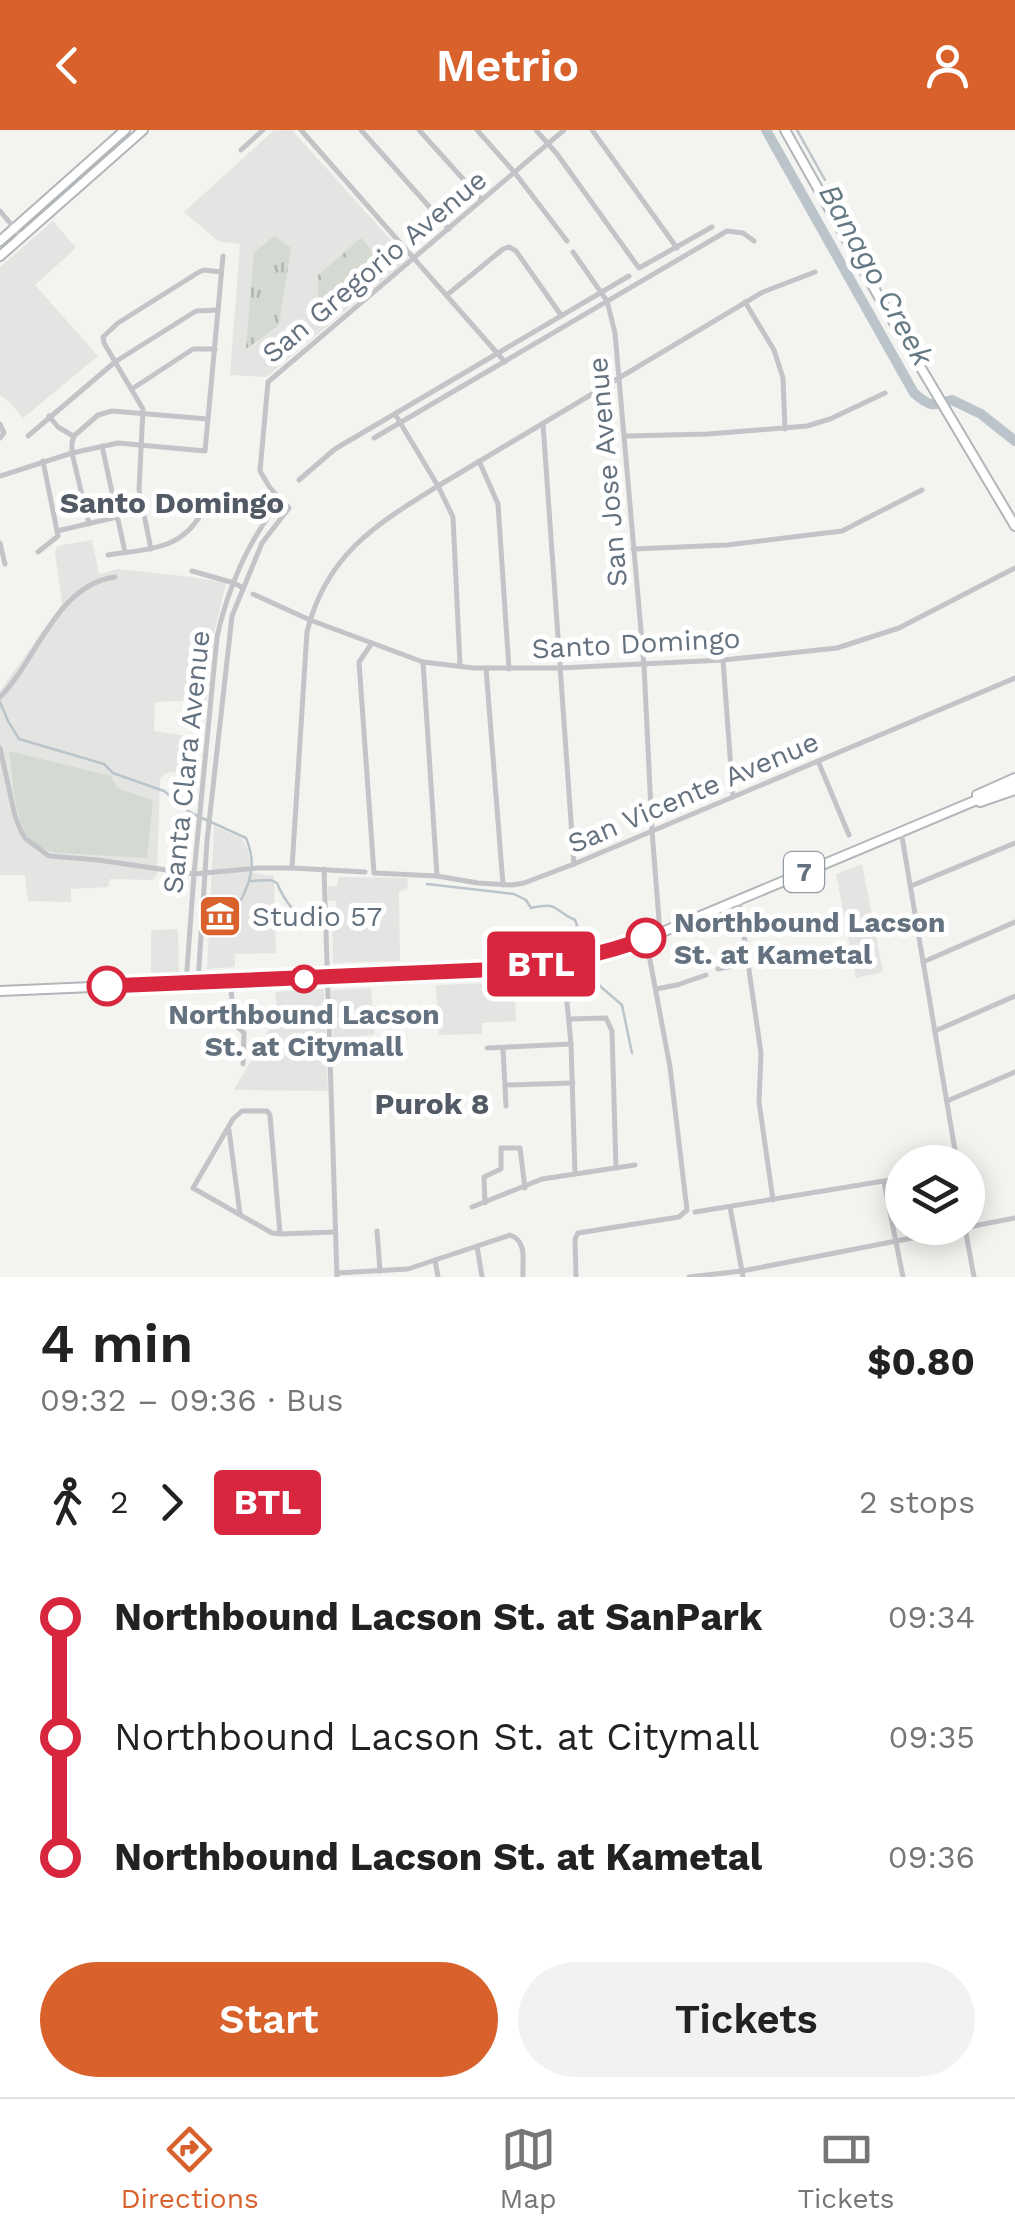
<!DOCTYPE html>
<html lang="en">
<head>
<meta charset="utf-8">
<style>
	:root { --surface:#fff; --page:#f2f2f2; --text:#222; --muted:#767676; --line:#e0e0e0; --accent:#d8612c }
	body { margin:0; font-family:"Work Sans",sans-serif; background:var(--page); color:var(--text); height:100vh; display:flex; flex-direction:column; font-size:38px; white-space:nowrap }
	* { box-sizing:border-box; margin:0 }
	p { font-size:32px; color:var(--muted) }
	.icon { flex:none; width:55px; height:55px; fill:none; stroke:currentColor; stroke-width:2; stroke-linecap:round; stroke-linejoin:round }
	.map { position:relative; height:1147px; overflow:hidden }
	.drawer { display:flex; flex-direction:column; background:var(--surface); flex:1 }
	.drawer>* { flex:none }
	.badge { padding:0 20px; border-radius:8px; font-size:35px; line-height:65px }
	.buttons { position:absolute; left:885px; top:1015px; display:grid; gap:20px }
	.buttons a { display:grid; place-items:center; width:100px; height:100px; border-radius:50%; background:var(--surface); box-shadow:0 5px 25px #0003; font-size:50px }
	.map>.badge { position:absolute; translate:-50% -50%; box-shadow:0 0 0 5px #fff }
	.legs { display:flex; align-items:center; gap:15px; height:110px; padding:0 40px; font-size:32px }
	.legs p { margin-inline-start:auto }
	.head { display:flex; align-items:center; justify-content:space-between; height:170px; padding:0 40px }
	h1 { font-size:55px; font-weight:600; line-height:75px }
	.action { display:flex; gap:20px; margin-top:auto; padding:20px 40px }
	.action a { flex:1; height:115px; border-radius:60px; background:var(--accent); color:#fff; font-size:40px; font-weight:600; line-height:115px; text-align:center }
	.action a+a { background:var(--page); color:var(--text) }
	ul { padding:0 40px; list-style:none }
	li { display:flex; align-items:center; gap:35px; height:120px; font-size:38px }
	li i { display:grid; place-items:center; width:15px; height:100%; margin:0 12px; background:currentColor }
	li i::after { content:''; width:25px; height:25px; margin:-12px; border:8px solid; border-radius:50%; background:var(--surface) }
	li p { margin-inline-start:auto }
	li:first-child i { background:linear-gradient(#0000 50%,currentColor 0) }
	li:last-child i { background:linear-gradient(currentColor 50%,#0000 0) }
	header { display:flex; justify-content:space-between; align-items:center; height:130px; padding:0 40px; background:var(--accent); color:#fff; font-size:45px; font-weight:600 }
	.menu { display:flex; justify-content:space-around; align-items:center; height:140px; border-top:2px solid var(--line); background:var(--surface); font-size:28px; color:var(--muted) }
	.menu a { display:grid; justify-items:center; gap:5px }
	.menu .current { color:var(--accent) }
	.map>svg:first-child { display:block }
</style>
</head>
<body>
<header><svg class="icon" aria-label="back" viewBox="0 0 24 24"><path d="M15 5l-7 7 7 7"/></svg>Metrio<svg class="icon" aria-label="person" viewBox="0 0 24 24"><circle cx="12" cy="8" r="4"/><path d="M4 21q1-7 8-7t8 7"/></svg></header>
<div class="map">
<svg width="1015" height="1147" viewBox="0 0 1015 1147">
	<defs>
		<pattern id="grass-tufts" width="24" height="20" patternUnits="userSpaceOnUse" patternTransform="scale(2.5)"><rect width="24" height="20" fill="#d4dad1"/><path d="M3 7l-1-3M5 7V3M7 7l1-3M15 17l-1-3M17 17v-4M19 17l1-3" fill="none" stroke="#b0b5af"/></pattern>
		<pattern id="forest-crowns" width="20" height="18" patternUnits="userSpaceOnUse" patternTransform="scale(2.5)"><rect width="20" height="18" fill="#d4dad1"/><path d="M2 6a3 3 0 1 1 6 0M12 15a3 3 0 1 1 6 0" fill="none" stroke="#b0b5af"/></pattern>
	</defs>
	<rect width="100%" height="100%" fill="#f3f4f0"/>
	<g fill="#e4e5e3">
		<path d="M 274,0 L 292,0 L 408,129 L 266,247 L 230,245 L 240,114 L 218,111 L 184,82 Z"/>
		<path d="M 53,91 L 76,118 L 35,155 L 98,226 L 23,288 L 9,271 L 0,266 L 0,137 Z"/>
		<path d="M 92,410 L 99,444 L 118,439 L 192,447 L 226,453 L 214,504 L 207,570 L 155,572 L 154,601 L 201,608 L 198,645 L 169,642 L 160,648 L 157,744 L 153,750 L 110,749 L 108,757 L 71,759 L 71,772 L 28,771 L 25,745 L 0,745 L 0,561 L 62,474 L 55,423 L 57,416 Z"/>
		<path d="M 214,696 L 241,708 L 248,720 L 252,743 L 274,746 L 276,823 L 235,824 L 235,837 L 207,839 Z"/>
		<path d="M 862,734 L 883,842 L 856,848 L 836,744 Z"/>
		<path d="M 338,747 L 407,748 L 408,758 L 399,762 L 400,831 L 333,833 L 332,784 L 336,778 L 336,771 L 328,771 L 328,756 L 337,756 Z"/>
		<path d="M 178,799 L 179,843 L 151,843 L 151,800 Z"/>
		<path d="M 514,852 L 516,891 L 482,893 L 482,904 L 439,905 L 436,855 Z"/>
		<path d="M 371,858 L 375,905 L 333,908 L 331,891 L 357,888 L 332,888 L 331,860 Z"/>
		<path d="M 324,859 L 328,961 L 234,960 L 272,894 L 278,889 L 275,862 Z"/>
	</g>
	<path fill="url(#grass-tufts)" d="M 274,106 L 291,118 L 279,195 L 246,219 L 254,122 Z"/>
	<path fill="url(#forest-crowns)" d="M 361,108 L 380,130 L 318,183 L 318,145 Z"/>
	<path fill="#d4dad1" d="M 9,621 L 111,646 L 117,658 L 153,670 L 147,728 L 57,723 C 46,720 35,717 29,708 C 13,684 13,648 9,621 Z"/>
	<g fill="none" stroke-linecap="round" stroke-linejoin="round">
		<g stroke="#bbc4ca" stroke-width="2.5">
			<path d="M 797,0 L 825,50"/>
			<path d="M 0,572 L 8,591 L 19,609 L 104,634 L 113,643 L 164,661 L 191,683 L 246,708 C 256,732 252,748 241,770"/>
			<path d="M 251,751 L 271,750 L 277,753 C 284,770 298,791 317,795 L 321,789"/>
			<path d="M 427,754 L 514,764 L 526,770 L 531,778 C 560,772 551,779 575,790 L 577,795 L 573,810 L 579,819"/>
			<path d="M 590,838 L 600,856 L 622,875 L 632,923"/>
		</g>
		<path stroke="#bbc4ca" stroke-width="10" d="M 766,0 L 914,263 C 930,277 932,276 952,270 L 981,284 L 1015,311"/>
		<g stroke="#b2b6b9" stroke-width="12">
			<g id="major">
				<path d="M 785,0 L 883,174 L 1015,396"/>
				<path d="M 0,111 L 125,0"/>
				<path d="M 0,126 L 143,0"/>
				<path d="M 977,665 L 1015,648"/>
				<path d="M 980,672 L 1015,660"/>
				<path d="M 0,861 L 506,839 L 589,826 L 660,803 L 1015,654"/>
			</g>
		</g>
		<g stroke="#c2c4c8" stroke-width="5">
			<path d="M 301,0 L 505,232"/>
			<path d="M 361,0 L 449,99"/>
			<path d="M 419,0 L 482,70"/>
			<path d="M 477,0 L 515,43 L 567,111"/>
			<path d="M 536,0 L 557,24 L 639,138 L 712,97"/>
			<path d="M 592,0 L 677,118"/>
			<path d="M 241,20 L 263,0"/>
			<path d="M 0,81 L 22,107"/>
			<path d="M 573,122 L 607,171 L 615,203 L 644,535 L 652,701 L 660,803"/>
			<path d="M 447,165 L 503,119 L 509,117 L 516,121 L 561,185"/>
			<path d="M 745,172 L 774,220 L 783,248 L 785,299"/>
			<path d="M 132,259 L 193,219 L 215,219"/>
			<path d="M 395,284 L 438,356 L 453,387 L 460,535"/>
			<path d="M 49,286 L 58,297 L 73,306"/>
			<path d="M 0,294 L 4,303 L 0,308"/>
			<path d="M 543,294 L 574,734"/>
			<path d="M 28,306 L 115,232 L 196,181 L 218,180"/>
			<path d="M 626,306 L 708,304 L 807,296 L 830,289 L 885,263"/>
			<path d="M 374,308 L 727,101 L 743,103 L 754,111"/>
			<path d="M 102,316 L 125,422"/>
			<path d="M 479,331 L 498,374 L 509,539"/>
			<path d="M 0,346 L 72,323 L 118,313 L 205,321 L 223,126"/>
			<path d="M 299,350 L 335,319 L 629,146"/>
			<path d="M 89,394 L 72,323 L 72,313 L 74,306 L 98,285 L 112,281 L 208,289"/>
			<path d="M 57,401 L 117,387"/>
			<path d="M 0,413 L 5,434"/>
			<path d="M 151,419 L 139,360 L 143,279 L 104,213 L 103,207 L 118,193 L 199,142 L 204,140 L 221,142"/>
			<path d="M 633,419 L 727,415 L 842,401 L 922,360"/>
			<path d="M 38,422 L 58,406 L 43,331"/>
			<path d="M 108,425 C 146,419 180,421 201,384"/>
			<path d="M 192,441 L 234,453 L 243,458"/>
			<path d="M 253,464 L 310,490 L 423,532 L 474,538 L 560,538 L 723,530 L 837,518 L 899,498 L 1015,438"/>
			<path d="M 372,513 L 359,532 L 374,743 L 437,746 L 478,753 L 512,755 L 524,753 L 574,734 L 1015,548"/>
			<path d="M 723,530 L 733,667"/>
			<path d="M 423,532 L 437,746"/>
			<path d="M 486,538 L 503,755"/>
			<path d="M 0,567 C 37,530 56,455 115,447"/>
			<path d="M 0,618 L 15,686 L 21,701 L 26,709 L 49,726 L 98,730 L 194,744 L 258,738 L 292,738 L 307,502 C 326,425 375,395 438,356 L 763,162 L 815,142"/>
			<path d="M 818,631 L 849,705"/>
			<path d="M 901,701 L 957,1032"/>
			<path d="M 292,738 L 365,742"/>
			<path d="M 324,739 L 337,1147"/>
			<path d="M 911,756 L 1015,713"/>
			<path d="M 739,771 L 761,923 L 759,972 L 773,1070"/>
			<path d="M 563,831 L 571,914 L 575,1044"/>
			<path d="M 923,832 L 1015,792"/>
			<path d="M 718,839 L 748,833"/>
			<path d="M 230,851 L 235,895 L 244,903 L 243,934"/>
			<path d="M 186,853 L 194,744 L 217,507 C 228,458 249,409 281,370"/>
			<path d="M 198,853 L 207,711 L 232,486 L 262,413 L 289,378 L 270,358 L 260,341 L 268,252 L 564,0"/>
			<path d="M 656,859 L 677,855 L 706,845"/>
			<path d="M 569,889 L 606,888 L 612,901 L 616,1038"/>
			<path d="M 935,901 L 1015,866"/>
			<path d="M 487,918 L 571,914"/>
			<path d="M 503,919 L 506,976"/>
			<path d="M 505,955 L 573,953"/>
			<path d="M 947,971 L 1015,942"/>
			<path d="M 229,1000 L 240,1084"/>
			<path d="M 884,1052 L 903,1147"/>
			<path d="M 485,1073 L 484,1047 L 501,1039 L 501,1018 L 520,1018 L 525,1058"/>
			<path d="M 472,1077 L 542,1049 L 635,1035"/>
			<path d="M 730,1077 L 742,1141 L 1015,1088"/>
			<path d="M 695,1082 L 902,1048"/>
			<path d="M 965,1098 L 974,1147"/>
			<path d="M 377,1101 L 380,1141"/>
			<path d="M 280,1104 L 270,985 L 267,981 L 242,981 L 233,989 L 193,1058 L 272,1103 L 280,1104 L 335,1102"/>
			<path d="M 477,1116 L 482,1147"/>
			<path d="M 435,1130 L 438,1147"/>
			<path d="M 337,1143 L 408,1139 L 510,1105 C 528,1111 522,1132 523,1147"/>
			<path d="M 576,1147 L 575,1109 L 578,1103 L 679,1087 L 687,1080 L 670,937 L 646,809"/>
			<path d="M 689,1147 L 742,1141 L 743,1147"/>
		</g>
		<use href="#major" stroke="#fff" stroke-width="8"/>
	</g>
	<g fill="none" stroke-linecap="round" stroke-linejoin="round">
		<g stroke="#fff" stroke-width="22">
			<path id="line-1" d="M 107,856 L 506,839 C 554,833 601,826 646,808"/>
		</g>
		<use href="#line-1" stroke="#d7263d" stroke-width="15"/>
	</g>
	<defs>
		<g id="museum-square" transform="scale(2.25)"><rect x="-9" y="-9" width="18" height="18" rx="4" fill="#d8612c" stroke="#fff"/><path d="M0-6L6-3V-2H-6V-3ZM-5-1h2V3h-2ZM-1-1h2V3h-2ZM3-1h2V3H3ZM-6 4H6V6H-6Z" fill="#fff"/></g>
	</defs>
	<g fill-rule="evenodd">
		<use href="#museum-square" x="220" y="786"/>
	</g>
	<g fill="#fff" stroke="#d7263d" stroke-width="5">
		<circle cx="646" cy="808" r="18"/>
		<circle cx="304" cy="849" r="12"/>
		<circle cx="107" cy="856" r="18"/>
	</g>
	<g text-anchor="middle" stroke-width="10" stroke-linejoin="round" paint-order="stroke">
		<rect fill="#fff" stroke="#929ca5" stroke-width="2.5" x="784" y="722" width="40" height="40" rx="8"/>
		<g font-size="25" font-weight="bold" fill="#64717f">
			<text x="804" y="751">7</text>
		</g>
		<g font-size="28" fill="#64717f" stroke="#fff">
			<text transform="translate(374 136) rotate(-40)" y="10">San Gregorio Avenue</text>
			<text transform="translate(607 342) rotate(-95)" y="10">San Jose Avenue</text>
			<text transform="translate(636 513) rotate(-3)" y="10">Santo Domingo</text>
			<text transform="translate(186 632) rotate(-84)" y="10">Santa Clara Avenue</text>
			<text transform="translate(693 662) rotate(-23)" y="10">San Vicente Avenue</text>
		</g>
		<g font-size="28" fill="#64717f" stroke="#fff" text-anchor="start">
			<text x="252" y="796">Studio 57</text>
		</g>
		<g font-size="28" font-weight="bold" fill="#64717f" stroke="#fff" text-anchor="start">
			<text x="674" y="802">Northbound Lacson<tspan x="674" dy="32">St. at Kametal</tspan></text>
			<text x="304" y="894" text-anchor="middle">Northbound Lacson<tspan x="304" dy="32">St. at Citymall</tspan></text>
		</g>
		<g font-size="30" font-style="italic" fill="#657984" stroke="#fff">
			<text transform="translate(876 145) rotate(61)" y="10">Banago Creek</text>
		</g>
		<g font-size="30" font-weight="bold" fill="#525b65" stroke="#fff">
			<text x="172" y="383">Santo Domingo</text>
			<text x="432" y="984">Purok 8</text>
		</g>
	</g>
</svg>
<div class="buttons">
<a><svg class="icon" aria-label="layers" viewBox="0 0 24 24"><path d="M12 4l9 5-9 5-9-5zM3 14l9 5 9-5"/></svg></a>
</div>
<b class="badge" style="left:541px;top:834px;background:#d7263d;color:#fff">BTL</b>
</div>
<section class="drawer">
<div class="head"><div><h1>4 min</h1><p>09:32 – 09:36 · Bus</p></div><b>$0.80</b></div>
<div class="legs"><svg class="icon" aria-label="walk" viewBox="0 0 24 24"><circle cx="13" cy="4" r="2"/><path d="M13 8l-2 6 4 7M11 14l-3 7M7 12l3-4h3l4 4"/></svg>2<svg class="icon" aria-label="forward" viewBox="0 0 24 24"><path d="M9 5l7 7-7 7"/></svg><b class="badge" style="background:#d7263d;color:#fff">BTL</b><p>2 stops</p></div>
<ul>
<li><i style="color:#d7263d"></i><b>Northbound Lacson St. at SanPark</b><p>09:34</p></li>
<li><i style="color:#d7263d"></i><span>Northbound Lacson St. at Citymall</span><p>09:35</p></li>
<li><i style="color:#d7263d"></i><b>Northbound Lacson St. at Kametal</b><p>09:36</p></li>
</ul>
<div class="action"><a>Start</a><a>Tickets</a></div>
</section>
<nav class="menu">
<a class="current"><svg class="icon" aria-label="directions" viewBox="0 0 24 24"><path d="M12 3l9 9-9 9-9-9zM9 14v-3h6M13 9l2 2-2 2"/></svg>Directions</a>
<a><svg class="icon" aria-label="map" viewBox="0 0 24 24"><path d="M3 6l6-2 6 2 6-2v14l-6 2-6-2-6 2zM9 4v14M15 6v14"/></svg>Map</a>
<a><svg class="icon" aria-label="tickets" viewBox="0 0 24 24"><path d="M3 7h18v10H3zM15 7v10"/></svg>Tickets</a>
</nav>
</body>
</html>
